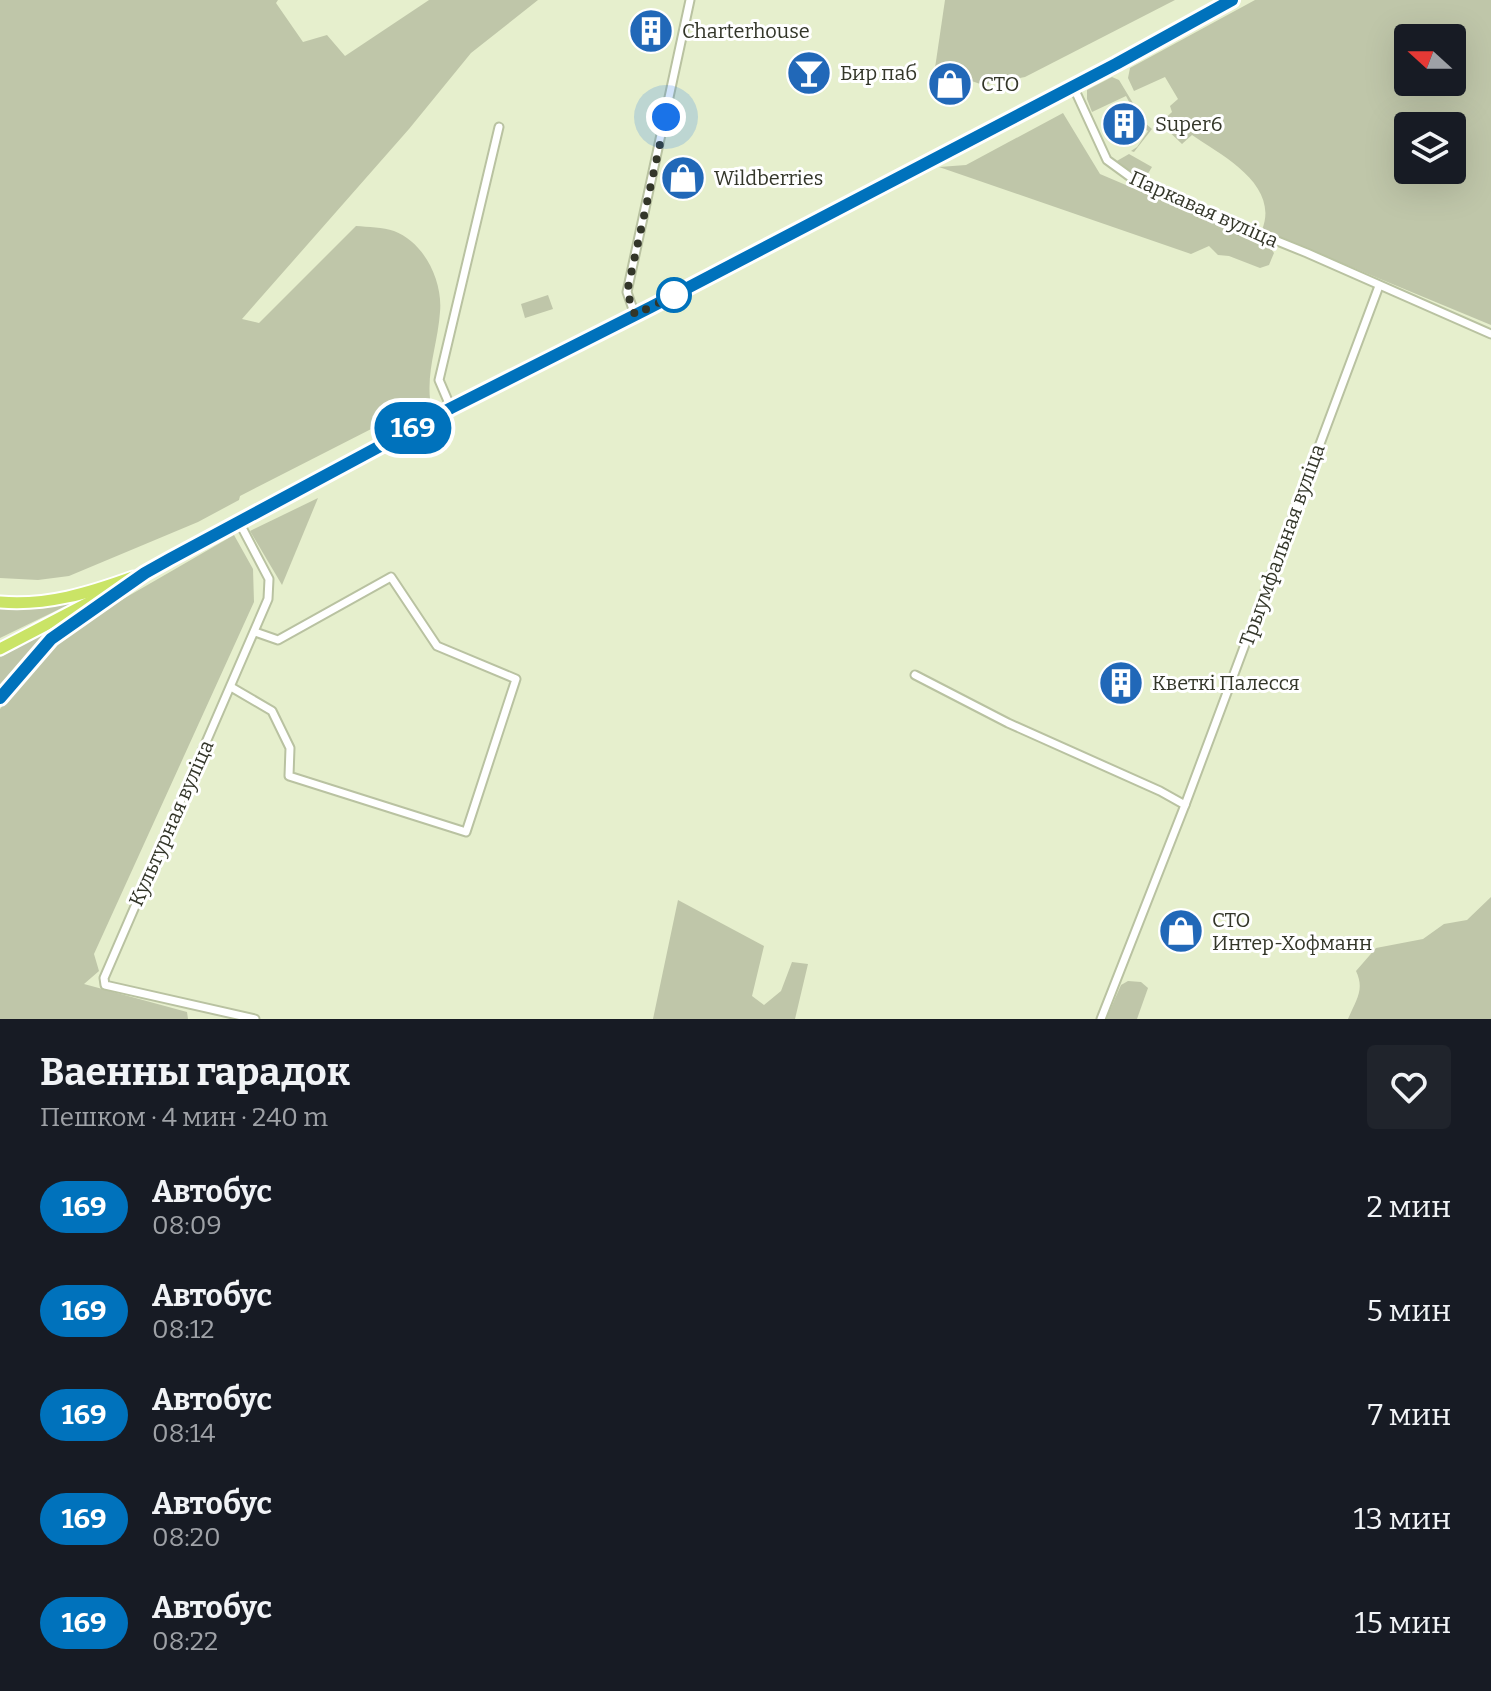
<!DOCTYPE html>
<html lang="ru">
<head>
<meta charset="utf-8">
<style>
	:root { --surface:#171b24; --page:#20242c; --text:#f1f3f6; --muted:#9ea1a6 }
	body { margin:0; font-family:Bitter,serif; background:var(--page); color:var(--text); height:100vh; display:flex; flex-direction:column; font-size:30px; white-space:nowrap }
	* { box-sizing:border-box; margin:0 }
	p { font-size:26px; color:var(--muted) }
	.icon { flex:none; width:44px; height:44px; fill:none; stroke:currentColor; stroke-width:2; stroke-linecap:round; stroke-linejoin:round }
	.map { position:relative; height:1019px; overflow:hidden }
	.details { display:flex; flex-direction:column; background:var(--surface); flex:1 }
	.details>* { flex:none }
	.badge { padding:0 16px; border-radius:26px; font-size:28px; line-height:52px }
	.needle { width:52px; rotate:291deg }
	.fabs { position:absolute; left:1394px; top:24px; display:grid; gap:16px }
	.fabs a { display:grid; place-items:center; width:72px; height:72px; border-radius:8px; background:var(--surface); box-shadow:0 8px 32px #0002; font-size:40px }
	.you { position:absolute; width:40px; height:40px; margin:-20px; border:6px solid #fff; border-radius:50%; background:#1a73e8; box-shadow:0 0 0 12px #1a73e833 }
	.map>.badge { position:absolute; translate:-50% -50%; box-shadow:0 0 0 4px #fff }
	.round { display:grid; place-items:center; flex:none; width:84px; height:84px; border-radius:8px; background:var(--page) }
	.head { display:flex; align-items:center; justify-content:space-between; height:136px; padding:0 40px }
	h1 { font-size:38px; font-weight:700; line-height:60px }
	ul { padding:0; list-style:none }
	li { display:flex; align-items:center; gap:24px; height:104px; padding:0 40px }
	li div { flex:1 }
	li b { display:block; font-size:30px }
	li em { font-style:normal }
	li .badge { min-width:88px; font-weight:700; text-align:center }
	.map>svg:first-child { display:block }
</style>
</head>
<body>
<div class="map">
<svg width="1491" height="1019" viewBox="0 0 1491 1019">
	<rect width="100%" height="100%" fill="#e6efcd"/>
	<g fill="#bfc6a9" fill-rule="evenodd">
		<path d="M 0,0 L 278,0 L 276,3 L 303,42 L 327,35 L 345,56 L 429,0 L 538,0 L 471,53 L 409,129 L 242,319 L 259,323 L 356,226 C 368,227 383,227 394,231 C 424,242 443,281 440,312 C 438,342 427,369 430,399 L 240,496 L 239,500 L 198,522 L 69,576 L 38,580 L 0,578 Z"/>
		<path d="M 945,0 L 1175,0 L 1025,77 L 983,85 L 935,68 Z"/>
		<path d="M 1255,0 L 1491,0 L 1491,325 L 1262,230 C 1280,185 1223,156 1192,135 L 1182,144 L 1160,123 L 1172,112 L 1170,106 L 1178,99 L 1165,77 L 1134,91 L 1128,78 L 1130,68 ZM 1408,38 L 1452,38 L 1452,82 L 1408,82 ZM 1408,126 L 1452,126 L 1452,170 L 1408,170 Z"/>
		<path d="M 1112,77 L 1119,80 L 1145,123 L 1152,129 L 1134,152 L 1131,151 L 1137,147 L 1148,131 L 1142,127 L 1126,96 L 1092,112 L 1087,99 L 1087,90 Z"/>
		<path d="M 1063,113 L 1100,174 L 1269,246 L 1274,253 L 1269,265 L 1260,268 L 1229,256 L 1218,255 L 1209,246 L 1191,254 L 939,167 L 966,165 Z"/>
		<path d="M 1129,154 L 1152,167 L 1144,180 L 1115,162 Z"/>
		<path d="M 548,295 L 553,309 L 525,318 L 521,304 Z"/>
		<path d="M 318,498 L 282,585 L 250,531 Z"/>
		<path d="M 234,535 L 253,569 L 254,602 L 94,954 L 99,971 L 84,984 L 187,1012 L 188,1019 L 0,1019 L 0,709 L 46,651 L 118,602 Z"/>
		<path d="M 76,601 L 0,638 L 0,606 Z"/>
		<path d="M 71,619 L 0,694 L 0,657 Z"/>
		<path d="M 1491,897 L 1491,1019 L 1348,1019 C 1356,1000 1365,990 1356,971 L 1376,948 L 1423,939 L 1444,924 L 1467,920 Z"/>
		<path d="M 678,900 L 764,946 L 752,996 L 764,1005 L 781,991 L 792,962 L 808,964 L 795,1019 L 653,1019 Z"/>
		<path d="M 1128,981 L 1141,982 L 1148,988 L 1137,1019 L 1106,1019 L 1121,985 Z"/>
	</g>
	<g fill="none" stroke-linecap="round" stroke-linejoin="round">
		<g stroke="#b9c2a1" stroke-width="11">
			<g id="minor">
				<path d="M 1073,86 L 1107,160 L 1144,187 L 1307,253 L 1491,334"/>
				<path d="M 635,315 L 627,292 L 690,0"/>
				<path d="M 451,408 L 439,380 L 499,127"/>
				<path d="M 238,520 L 269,579 L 268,599 L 104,978 L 105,985 L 255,1019"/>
				<path d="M 915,675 L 1008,723 L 1160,791 L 1185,805"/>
				<path d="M 231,687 L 272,711 L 290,748 L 289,776 L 466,832 L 516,679 L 437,646 L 391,577 L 278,640 L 255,632"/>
				<path d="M 1101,1019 L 1185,805 L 1379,286"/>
			</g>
		</g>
		<g stroke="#fff" stroke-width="13">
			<path id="major" d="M 145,573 L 250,514 L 1116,64 L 1232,0"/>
		</g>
		<g stroke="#fff" stroke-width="15">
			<g id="highway">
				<path d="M 0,602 C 47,606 89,593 133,577"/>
				<path d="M 0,649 L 109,592"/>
				<path d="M 0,698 L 51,639 L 145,573"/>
			</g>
		</g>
		<use href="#minor" stroke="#fff" stroke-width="7"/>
		<use href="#major" stroke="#dfefa3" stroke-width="9"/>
		<use href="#highway" stroke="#cae466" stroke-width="11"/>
	</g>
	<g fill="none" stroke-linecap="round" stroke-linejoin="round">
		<g stroke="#fff" stroke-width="18">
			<path id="line" d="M 0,698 L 51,639 L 145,573 L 170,559 L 451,408 L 651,307 L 1116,64 L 1232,0"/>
		</g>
		<use href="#line" stroke="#0072bc" stroke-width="12"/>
		<path stroke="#333629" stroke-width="8" stroke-dasharray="0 14.4" d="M 666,117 L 627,292 L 635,315 L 674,295"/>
	</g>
	<defs>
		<g id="building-disc" transform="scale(2.3)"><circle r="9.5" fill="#2168b8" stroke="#fff"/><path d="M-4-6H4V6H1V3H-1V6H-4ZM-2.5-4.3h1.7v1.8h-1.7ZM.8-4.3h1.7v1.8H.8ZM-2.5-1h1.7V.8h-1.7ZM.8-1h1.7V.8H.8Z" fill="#fff"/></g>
		<g id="bar-disc" transform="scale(2.3)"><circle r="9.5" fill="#2168b8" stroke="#fff"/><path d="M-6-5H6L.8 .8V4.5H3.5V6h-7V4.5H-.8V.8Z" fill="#fff"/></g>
		<g id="shop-disc" transform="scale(2.3)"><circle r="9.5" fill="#2168b8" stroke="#fff"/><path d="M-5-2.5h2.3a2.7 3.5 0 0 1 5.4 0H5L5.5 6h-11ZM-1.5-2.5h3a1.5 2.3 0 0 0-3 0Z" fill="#fff"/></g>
	</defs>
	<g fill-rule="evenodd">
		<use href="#building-disc" x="651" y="31"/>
		<use href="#bar-disc" x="809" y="73"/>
		<use href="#shop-disc" x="950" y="84"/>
		<use href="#building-disc" x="1124" y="124"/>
		<use href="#shop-disc" x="683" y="178"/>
		<use href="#building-disc" x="1121" y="683"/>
		<use href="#shop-disc" x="1181" y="931"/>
	</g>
	<circle fill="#fff" stroke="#0072bc" stroke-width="4" cx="674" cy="295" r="16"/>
	<g text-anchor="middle" stroke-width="6" stroke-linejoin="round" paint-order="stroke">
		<g font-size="20" fill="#333629" stroke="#fff" text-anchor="start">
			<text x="682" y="38">Charterhouse</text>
			<text x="840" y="80">Бир паб</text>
			<text x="981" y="91">СТО</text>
			<text x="1155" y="131">Super6</text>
			<text x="714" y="185">Wildberries</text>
			<text x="1152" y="690">Кветкі Палесся</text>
			<text x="1212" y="927">СТО<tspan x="1212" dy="23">Интер-Хофманн</tspan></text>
		</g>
		<g font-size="20" fill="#333629" stroke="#fff">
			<text transform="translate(1204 209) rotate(24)" y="7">Паркавая вуліца</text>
			<text transform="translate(1282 545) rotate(-70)" y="7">Трыумфальная вуліца</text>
			<text transform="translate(171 823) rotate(-66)" y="7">Культурная вуліца</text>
		</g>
	</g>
</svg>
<div class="fabs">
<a><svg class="needle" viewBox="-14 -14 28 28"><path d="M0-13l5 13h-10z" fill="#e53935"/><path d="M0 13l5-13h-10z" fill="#9ea1a6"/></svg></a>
<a><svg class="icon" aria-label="layers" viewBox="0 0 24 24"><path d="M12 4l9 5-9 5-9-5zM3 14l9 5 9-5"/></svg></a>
</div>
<div class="you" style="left:666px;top:117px"></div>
<b class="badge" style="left:413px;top:428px;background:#0072bc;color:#fff">169</b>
</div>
<section class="details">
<div class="head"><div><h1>Ваенны гарадок</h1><p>Пешком · 4 мин · 240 m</p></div><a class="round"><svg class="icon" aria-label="heart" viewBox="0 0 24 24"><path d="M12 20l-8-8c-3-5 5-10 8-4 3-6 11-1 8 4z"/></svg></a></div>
<ul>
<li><span class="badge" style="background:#0072bc;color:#fff">169</span><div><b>Автобус</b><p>08:09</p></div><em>2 мин</em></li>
<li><span class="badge" style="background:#0072bc;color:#fff">169</span><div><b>Автобус</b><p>08:12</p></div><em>5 мин</em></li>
<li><span class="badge" style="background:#0072bc;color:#fff">169</span><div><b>Автобус</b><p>08:14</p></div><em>7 мин</em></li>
<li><span class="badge" style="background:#0072bc;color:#fff">169</span><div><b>Автобус</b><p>08:20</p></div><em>13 мин</em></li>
<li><span class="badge" style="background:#0072bc;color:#fff">169</span><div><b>Автобус</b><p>08:22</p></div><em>15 мин</em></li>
</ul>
</section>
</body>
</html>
